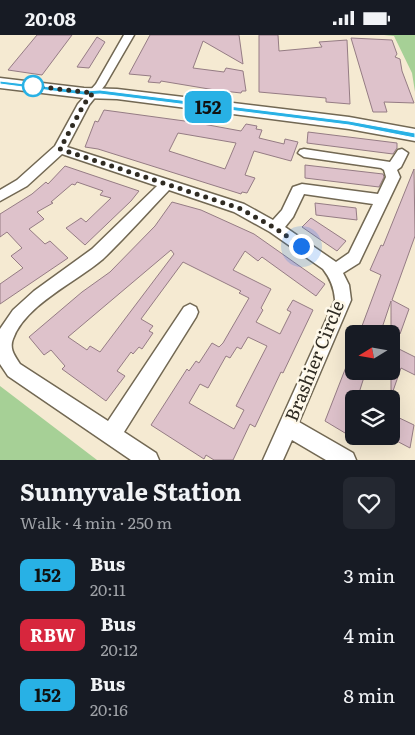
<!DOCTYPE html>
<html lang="en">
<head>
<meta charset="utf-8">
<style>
	:root { --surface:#171b24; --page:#242831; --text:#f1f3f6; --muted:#9ea1a6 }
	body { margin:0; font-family:Literata,serif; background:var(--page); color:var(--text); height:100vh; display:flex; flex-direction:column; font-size:19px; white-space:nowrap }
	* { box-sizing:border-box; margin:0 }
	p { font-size:16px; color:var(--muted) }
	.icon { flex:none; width:28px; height:28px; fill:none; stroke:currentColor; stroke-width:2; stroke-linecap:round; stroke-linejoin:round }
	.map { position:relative; height:425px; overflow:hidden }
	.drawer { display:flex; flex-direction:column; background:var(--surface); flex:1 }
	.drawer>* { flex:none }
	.badge { padding:0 10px; border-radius:8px; font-size:18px; line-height:32px }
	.needle { width:32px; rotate:259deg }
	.tools { position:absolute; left:345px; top:290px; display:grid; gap:10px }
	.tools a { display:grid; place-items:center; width:55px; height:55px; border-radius:8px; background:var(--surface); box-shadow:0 5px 20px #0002; font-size:25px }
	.you { position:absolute; width:25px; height:25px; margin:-12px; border:4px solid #fff; border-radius:50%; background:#1a73e8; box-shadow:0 0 0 8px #1a73e833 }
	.map>.badge { position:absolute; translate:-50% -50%; box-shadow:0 0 0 2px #fff }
	.round { display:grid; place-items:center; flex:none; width:52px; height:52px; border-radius:8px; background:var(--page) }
	.overview { display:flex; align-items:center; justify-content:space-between; height:85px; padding:0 20px }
	h1 { font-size:24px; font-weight:700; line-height:38px }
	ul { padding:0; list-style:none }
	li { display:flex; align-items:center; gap:15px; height:60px; padding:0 20px }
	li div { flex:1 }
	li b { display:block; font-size:19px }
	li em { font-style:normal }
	li .badge { min-width:55px; font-weight:700; text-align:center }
	.status { display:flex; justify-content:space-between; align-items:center; height:35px; padding:0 25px; background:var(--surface); direction:ltr }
	.status svg { height:14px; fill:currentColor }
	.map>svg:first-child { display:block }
</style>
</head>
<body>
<div class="status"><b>20:08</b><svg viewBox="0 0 49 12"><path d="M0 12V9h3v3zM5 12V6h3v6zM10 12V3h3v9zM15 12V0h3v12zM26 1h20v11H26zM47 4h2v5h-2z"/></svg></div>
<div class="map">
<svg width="415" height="425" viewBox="0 0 415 425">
	<rect width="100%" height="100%" fill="#f5ead2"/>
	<g fill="#a6d096">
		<path d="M 384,0 L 415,0 L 415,57 L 412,38 L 394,1 Z"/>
		<path d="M 0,351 L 97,425 L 0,425 Z"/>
	</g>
	<g fill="#dec2cb" stroke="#957c84" fill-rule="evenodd">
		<path d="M 37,0 L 72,0 L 42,40 L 8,35 Z"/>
		<path d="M 150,0 L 239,0 L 243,29 L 203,6 L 193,33 L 224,37 L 226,33 L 243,36 L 246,56 L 242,56 L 241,58 L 215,55 L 161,46 L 160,48 L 148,47 L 151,41 L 129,39 Z"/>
		<path d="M 259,0 L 278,0 L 279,16 L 322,12 L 319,7 L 347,5 L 350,69 L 326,67 L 326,63 L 259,57 Z"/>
		<path d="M 97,2 L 105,7 L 89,33 L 77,32 Z"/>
		<path d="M 351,3 L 392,5 L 397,19 L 395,22 L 400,24 L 402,36 L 414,68 L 384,67 L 387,77 L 373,77 Z"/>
		<path d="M 104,75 L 192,87 L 241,96 L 246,89 L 257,91 L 256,94 L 262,95 L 259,103 L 284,109 L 285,104 L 298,107 L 291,126 L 254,116 L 245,140 L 255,143 L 247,158 L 242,157 L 241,159 L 98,114 L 85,112 L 95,86 L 98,87 ZM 178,98 L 236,108 L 225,134 L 169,116 Z"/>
		<path d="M 308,97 L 397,108 L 397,113 L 393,119 L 307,108 Z"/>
		<path d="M 305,130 L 383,139 L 384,142 L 379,152 L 305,143 Z"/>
		<path d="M 65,131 L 139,156 L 131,166 L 85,210 L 66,193 L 81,183 L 86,187 L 111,163 L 100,160 L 103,156 L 77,147 L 75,150 L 72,149 L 51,167 L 53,168 L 37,177 L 44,184 L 29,194 L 45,209 L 50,206 L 68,223 L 0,269 L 0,249 L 23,233 L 11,221 L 22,213 L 7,197 L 0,202 L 0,179 L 32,159 L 46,147 L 48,149 Z"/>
		<path d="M 414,134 L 415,201 L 392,265 L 409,274 L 400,299 L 391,299 L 391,266 L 380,299 L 359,299 L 381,240 L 370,235 L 381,210 L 383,211 Z"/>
		<path d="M 172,167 L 201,175 L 254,199 L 325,249 L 316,261 L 262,222 L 258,226 L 245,216 L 233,235 L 271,254 L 261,273 L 263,275 L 256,287 L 280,299 L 291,277 L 287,275 L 293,265 L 313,275 L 283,338 L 281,337 L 255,392 L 250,389 L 233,425 L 214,425 L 206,420 L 204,424 L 151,390 L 187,334 L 189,336 L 196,326 L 199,328 L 212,308 L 219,312 L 223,308 L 249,263 L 239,258 L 241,256 L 183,227 L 141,284 L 153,291 L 149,296 L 153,298 L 142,314 L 139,312 L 133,319 L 131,317 L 117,336 L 125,341 L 106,366 L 62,334 L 65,331 L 51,315 L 44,320 L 29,302 L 82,257 L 110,237 L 155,191 ZM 171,215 L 174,219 L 100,317 L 90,311 L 87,315 L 68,302 ZM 248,302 L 267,311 L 236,371 L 244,375 L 234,394 L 189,368 L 200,349 L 208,353 L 226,321 L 230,323 L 237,312 L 241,314 Z"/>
		<path d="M 315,168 L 356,173 L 357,185 L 316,180 Z"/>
		<path d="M 311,183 L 346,206 L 337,216 L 315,201 L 302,192 Z"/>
		<path d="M 391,310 L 415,322 L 415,340 L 401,333 L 393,356 L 391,355 Z"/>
		<path d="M 353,314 L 354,336 L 366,336 L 357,364 L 354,364 L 354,384 L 350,383 L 345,398 L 325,386 Z"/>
		<path d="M 391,379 L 414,390 L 410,413 L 391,403 Z"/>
	</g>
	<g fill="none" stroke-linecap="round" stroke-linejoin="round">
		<g stroke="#726853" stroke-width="3">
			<path id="minor" d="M 124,0 L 134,0 L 105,50 L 89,70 L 67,112 L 244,169 L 273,185 L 282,175 L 293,152 L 302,149 L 378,159 L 386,142 L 384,135 L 381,133 L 304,122 L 298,118 L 300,115 L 304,114 L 390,127 L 398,115 L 402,114 L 408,118 L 401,132 L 397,135 L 400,142 L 359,228 L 343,238 L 349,250 L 351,265 L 299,387 L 353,418 L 356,425 L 326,425 L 292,405 L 283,425 L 263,425 L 335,265 C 334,252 330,243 323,234 L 270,197 L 234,177 L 169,155 C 147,178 126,202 103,224 C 76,247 25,270 13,304 C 9,314 15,321 20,329 L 108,386 L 184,272 L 190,269 L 196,272 L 198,277 L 196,282 L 124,397 L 156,418 L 159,425 L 131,425 L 8,341 L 0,329 L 0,294 L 13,275 L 34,256 L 92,214 L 157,151 L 62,119 L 27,151 L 0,166 L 0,155 L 17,145 L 55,111 L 78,69 L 96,49 ZM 304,159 L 373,169 L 349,218 L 336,227 L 285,192 L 293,182 Z"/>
		</g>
		<g stroke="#726853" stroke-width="3">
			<path id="secondary" d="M 0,43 L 84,53 L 117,54 L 349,82 L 415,94 L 415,106 L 349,94 L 117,64 L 84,63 L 0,53 Z"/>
		</g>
		<use href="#minor" fill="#fff" fill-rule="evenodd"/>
		<use href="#secondary" fill="#fff" fill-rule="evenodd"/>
	</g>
	<path fill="#28b1e5" stroke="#fff" d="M 0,46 L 84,56 L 100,55 L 349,86 L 415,98 L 415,103 L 349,90 L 100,59 L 84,60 L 0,49 Z"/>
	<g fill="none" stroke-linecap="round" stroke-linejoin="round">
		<path stroke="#2f2b22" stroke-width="5" stroke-dasharray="0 9" d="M 33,51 L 93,58 L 84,69 L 60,114 L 239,173 L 275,193 L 301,211"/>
	</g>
	<circle fill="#fff" stroke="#28b1e5" stroke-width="2.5" cx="33" cy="51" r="10"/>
	<g text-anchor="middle" stroke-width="5" stroke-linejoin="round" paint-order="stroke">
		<g font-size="18" fill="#2f2b22" stroke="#fef8e9">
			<text transform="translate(315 326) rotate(-68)" y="6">Brashier Circle</text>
		</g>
	</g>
</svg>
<div class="tools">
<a><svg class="needle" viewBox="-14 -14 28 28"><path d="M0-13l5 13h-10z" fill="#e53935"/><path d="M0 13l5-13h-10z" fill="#9ea1a6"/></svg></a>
<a><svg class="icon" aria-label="layers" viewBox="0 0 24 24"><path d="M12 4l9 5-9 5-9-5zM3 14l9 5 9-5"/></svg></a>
</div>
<div class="you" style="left:301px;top:211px"></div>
<b class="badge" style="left:208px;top:72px;background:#28b1e5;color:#111">152</b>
</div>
<section class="drawer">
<div class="overview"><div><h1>Sunnyvale Station</h1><p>Walk · 4 min · 250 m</p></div><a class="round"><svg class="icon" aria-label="heart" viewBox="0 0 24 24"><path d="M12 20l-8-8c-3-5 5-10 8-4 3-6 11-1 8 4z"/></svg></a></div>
<ul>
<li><span class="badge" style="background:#28b1e5;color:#111">152</span><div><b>Bus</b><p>20:11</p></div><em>3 min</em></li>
<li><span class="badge" style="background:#d7263d;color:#fff">RBW</span><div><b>Bus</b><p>20:12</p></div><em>4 min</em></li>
<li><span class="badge" style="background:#28b1e5;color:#111">152</span><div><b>Bus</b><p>20:16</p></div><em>8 min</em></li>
</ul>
</section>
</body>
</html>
